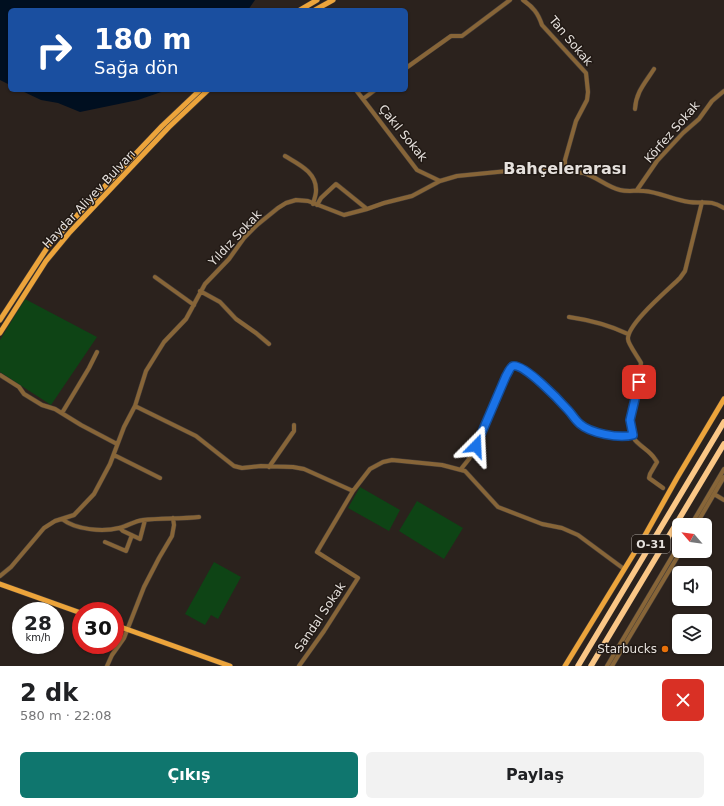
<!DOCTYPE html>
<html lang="tr">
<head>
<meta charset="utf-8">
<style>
	:root { --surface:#fff; --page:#f2f2f2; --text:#202124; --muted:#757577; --accent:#0f766e }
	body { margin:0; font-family:"DejaVu Sans",sans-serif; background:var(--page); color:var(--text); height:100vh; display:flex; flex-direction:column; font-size:15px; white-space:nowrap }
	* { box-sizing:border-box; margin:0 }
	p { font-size:13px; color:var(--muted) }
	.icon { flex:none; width:22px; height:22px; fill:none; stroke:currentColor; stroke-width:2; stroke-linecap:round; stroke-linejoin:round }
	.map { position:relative; height:666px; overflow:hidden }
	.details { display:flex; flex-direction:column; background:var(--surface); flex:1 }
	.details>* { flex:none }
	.guide { position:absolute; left:8px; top:8px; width:400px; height:84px; border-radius:6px; box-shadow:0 1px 3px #0004; background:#1a4fa0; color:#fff; overflow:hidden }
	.needle { width:26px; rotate:298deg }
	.buttons { position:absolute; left:672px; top:518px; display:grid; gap:8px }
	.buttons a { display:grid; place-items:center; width:40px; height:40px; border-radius:6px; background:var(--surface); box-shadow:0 1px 3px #0004; font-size:20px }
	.speed { position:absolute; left:12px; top:602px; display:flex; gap:8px; font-size:20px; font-weight:700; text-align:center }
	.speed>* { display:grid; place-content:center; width:52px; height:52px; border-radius:50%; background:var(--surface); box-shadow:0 1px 3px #0004; line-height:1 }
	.speed small { font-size:10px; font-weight:400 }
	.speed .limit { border:6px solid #d22; background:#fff; color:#111 }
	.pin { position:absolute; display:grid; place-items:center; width:34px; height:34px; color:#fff; margin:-17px; border-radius:8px; box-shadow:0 2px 6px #0006 }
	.me { position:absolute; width:44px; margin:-22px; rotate:21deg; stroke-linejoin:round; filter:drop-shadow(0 0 3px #0008) }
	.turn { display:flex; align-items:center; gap:14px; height:84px; padding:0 20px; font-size:18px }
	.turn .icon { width:52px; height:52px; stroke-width:2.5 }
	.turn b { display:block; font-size:28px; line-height:34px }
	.round { display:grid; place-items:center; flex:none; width:42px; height:42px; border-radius:6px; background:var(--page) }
	.head { display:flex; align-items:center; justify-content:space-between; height:68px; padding:0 20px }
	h1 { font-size:24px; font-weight:700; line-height:30px }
	.button { display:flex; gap:8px; margin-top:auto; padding:8px 20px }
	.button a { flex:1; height:46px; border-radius:6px; background:var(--accent); color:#fff; font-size:16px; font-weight:700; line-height:46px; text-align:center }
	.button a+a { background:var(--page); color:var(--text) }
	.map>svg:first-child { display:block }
	.green { fill:#0e4415 }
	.water { fill:#000f20 }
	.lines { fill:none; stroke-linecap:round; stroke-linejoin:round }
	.minor-casing { stroke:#453d38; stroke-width:5 }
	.major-casing { stroke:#453d38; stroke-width:6 }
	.highway-casing { stroke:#453d38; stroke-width:6 }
	.minor { stroke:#876538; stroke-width:4 }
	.major { stroke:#eca43b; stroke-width:5 }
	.highway { stroke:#fbc786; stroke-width:5.5 }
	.route-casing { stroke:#114b97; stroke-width:10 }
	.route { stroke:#1a73e8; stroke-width:7 }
	.food-dot { fill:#e8710a; stroke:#211914; stroke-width:1.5 }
	.labels { text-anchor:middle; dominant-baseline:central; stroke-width:3; stroke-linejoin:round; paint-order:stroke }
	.shield { fill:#211914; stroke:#aba5a1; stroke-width:1 }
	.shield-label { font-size:11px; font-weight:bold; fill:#e6e1dd }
	.street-label { font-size:12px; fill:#e6e1dd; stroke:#211914 }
	.poi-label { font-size:12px; fill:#e6e1dd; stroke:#211914; text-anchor:end }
	.district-label { font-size:16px; font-weight:bold; fill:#e6e1dd; stroke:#211914 }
</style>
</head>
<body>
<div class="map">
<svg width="724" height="666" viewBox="0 0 724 666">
	<rect width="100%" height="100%" fill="#2b221d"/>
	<path class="green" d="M 25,299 L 97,337 L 51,405 L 0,372 L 0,340 Z
		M 360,487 L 400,510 L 389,531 L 348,508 Z
		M 417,501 L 463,528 L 444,559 L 399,531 Z
		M 214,562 L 241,577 L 218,619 L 211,615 L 205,625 L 185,614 Z"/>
	<path class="water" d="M 0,0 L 255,0 L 248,10 L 10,10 L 10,85 L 0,80 Z
		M 20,90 L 167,90 L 138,100 L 80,112 L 58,103 L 41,100 Z"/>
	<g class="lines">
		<g class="minor-casing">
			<path id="minor" d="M 523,0 C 533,7 538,13 542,25 L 586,73 L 588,92 L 587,100 L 576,121 L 565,160 L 565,171
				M 406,68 L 451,36 L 462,36 L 510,0
				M 356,90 L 417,170 L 440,181
				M 363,99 L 375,90
				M 635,109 C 636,92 645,83 654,69
				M 285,156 C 298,164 317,172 316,191 C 316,195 314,200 313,204
				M 637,190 L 657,161 L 683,133 L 699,119 L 712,101 L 724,91
				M 317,205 L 321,198 L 336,184 L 367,209
				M 155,277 L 194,305
				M 200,291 L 220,302 L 236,319 L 256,333 L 269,344
				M 569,317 C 590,320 609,325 628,334
				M 0,375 L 19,387 L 24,394 L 42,405 L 55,409 L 81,425 L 117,444
				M 135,406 L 196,436 L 234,466 L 242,468 L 261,466 L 293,467 L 304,469 L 353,491
				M 62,413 L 89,368 L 97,352
				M 114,455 L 160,478
				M 269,467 L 294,431 L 294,425
				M 461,469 L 469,459 L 476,446 L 506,376 C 508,373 510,367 513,366 C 524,363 560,401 568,410 C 572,414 575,420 580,424 C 590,433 619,439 633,435
				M 663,488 L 649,478 L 650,474 L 657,462 L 655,459 C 650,451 641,447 635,440 C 625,425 634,406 637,391 C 639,382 639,373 641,363 C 638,357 628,344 628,339 C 627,324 669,289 680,278 L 685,271 L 702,202
				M 714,494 L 724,500
				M 62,519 C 76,530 103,532 119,528 C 128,526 134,521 143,520 C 161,518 180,519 199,517
				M 691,525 L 724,469
				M 696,525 L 724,477
				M 120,528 L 123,531 L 140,539 L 145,520
				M 105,542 L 126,551 L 132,535
				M 0,576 L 11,567 L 44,528 L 55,521 L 74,515 L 94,494 L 110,464 L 124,427 L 135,406 L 146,371 L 164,342 L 186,319 L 205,284 L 229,259 L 244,238 L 257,225 L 278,208 L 286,203 L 296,200 L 308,201 L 344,215 L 367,209 L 384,203 L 412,196 L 440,181 L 457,176 L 529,169 L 584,173 C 597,177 607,187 620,190 C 628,192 636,190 644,191 C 659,192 673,200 689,202 C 704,204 709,199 724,208
				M 107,666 L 112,655 L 124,638 L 144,587 L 159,558 L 172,536 L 174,525 L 173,518
				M 299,666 L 324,631 L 358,578 L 317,552 L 353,491 L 370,469 L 383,462 L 392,460 L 442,465 L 465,471 L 498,507 L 542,524 L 562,528 L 578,535 L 624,569
				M 607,666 L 679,545
				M 612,666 L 681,551"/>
		</g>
		<g class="major-casing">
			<path id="major" d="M 300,10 L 317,0
				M 315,10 L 333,0
				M 0,320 L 49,245 L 162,126 L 200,90
				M 0,333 L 46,261 L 70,232 L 169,127 L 208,90
				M 0,584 L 81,613
				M 115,625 L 230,666
				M 565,666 L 644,537 L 677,478 L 724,399"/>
		</g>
		<g class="highway-casing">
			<path id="highway" d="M 578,666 L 724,422
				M 591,666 L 724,444"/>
		</g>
		<use href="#minor" class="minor"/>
		<use href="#major" class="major"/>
		<use href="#highway" class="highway"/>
	</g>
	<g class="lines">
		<g class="route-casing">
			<path id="route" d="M 476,446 L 506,376 C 508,373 510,367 513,366 C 524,363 560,401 568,410 C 572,414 575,420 580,424 C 590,433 619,439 633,435 L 630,420 L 639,382"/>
		</g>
		<use href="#route" class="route"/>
	</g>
	<circle class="food-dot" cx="665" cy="649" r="4"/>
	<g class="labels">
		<rect class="shield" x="632" y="535" width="38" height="18" rx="3"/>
		<g class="shield-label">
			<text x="651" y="544">O-31</text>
		</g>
		<g class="street-label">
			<text transform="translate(571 41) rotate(50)">Tan Sokak</text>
			<text transform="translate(672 132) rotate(-49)">Körfez Sokak</text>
			<text transform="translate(403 133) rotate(51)">Çakıl Sokak</text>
			<text transform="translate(89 199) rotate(-47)">Haydar Aliyev Bulvarı</text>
			<text transform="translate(235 238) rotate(-47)">Yıldız Sokak</text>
			<text transform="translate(320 617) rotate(-56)">Sandal Sokak</text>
		</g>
		<g class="poi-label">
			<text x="657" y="649">Starbucks</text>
		</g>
		<g class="district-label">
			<text x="565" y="168">Bahçelerarası</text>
		</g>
	</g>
</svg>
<div class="buttons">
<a><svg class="needle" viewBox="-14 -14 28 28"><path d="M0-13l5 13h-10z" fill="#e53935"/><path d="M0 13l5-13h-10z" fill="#757577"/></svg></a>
<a><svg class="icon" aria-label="sound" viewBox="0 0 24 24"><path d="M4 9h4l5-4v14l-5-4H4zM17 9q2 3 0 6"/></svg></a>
<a><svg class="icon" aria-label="layers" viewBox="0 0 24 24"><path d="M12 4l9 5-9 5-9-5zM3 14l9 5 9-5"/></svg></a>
</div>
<div class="speed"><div>28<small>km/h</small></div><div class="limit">30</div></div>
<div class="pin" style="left:639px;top:382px;background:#d93025"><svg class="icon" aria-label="arrive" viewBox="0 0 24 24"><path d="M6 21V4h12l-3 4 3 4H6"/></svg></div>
<svg class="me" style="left:476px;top:446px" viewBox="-20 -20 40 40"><path d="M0-17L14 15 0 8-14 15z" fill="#1a73e8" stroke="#fff" stroke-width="4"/></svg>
<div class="guide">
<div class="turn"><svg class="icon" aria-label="right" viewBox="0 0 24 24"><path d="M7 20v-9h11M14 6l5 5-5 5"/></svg><div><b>180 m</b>Sağa dön</div></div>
</div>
</div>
<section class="details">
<div class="head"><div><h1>2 dk</h1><p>580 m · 22:08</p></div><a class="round" style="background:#d93025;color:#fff"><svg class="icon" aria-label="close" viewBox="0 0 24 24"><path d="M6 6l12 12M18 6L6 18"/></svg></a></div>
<div class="button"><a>Çıkış</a><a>Paylaş</a></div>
</section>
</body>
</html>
